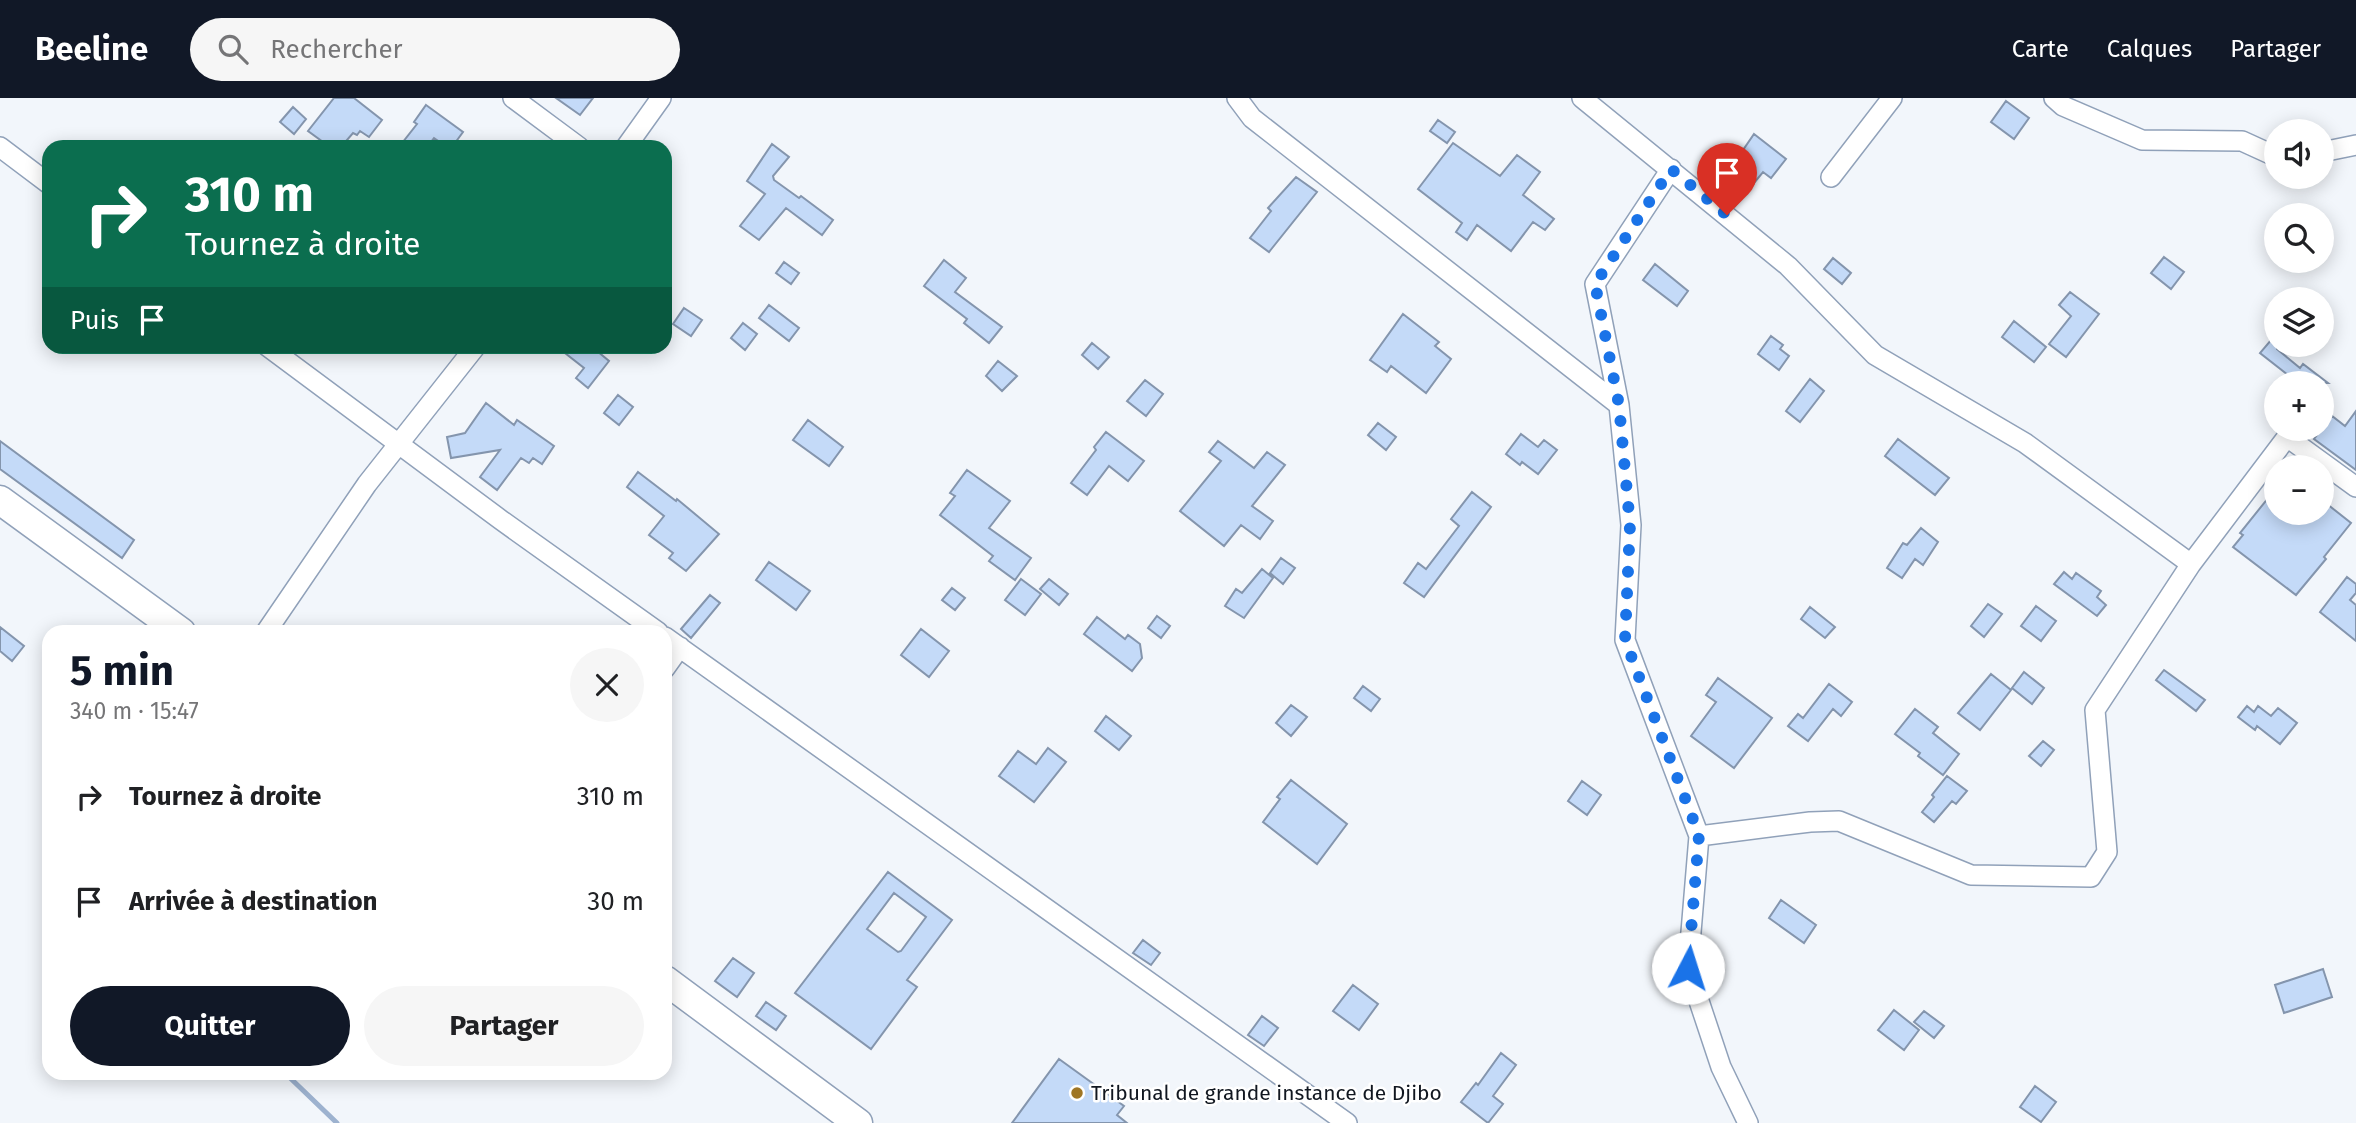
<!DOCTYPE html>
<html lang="fr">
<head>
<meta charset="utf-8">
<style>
	:root { --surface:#fff; --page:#f6f6f6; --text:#202124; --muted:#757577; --accent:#111827 }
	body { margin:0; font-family:"Fira Sans",sans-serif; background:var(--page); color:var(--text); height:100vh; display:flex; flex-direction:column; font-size:26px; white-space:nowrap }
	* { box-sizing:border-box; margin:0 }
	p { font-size:23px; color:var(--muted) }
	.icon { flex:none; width:38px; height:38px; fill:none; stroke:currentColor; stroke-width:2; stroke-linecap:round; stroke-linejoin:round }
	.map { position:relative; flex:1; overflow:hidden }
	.side { position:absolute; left:42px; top:527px; width:630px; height:455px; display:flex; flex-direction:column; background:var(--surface); border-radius:21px; box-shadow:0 4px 18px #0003 }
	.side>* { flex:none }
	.top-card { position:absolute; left:42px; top:42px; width:630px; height:214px; border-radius:21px; box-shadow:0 4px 18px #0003; background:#0b6e4f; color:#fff; overflow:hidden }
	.controls { position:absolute; left:2264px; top:21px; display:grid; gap:14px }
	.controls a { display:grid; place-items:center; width:70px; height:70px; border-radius:50%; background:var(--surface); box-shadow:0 4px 18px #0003; font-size:35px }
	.pin { position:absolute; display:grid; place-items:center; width:60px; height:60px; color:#fff; margin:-72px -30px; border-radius:50% 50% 50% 0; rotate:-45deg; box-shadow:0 0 7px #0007 }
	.pin .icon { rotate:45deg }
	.me { position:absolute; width:77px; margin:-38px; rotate:5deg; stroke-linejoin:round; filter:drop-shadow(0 0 5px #0008) }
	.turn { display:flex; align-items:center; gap:24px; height:147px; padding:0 28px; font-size:32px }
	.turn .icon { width:91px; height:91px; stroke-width:2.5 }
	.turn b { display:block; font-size:49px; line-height:60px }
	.then { display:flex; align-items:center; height:66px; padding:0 28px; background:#0003; gap:14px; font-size:26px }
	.round { display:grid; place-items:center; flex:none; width:74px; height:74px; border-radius:37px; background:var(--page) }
	.summary { display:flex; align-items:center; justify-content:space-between; height:119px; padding:0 28px }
	h1 { font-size:42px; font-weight:700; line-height:52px; color:var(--accent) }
	.primary-button { display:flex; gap:14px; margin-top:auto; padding:14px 28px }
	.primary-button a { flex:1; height:80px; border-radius:42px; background:var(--accent); color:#fff; font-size:28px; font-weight:700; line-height:80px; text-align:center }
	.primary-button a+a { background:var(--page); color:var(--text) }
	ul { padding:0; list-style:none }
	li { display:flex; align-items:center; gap:21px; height:105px; padding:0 28px }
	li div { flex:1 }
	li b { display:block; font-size:26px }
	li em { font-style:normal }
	header { display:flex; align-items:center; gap:42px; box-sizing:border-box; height:98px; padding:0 35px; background:var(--accent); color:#fff }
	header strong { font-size:33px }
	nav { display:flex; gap:38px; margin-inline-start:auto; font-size:24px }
	.search { width:490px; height:63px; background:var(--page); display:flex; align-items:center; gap:18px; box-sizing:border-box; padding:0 24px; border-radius:38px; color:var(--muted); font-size:26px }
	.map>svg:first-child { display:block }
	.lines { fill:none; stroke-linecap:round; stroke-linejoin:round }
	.stream { stroke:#9db2cf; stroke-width:5 }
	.building { fill:#c4daf8; stroke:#8495ad; stroke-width:2; fill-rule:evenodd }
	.minor-casing { stroke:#90a1b9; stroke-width:22 }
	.secondary-casing { stroke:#90a1b9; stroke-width:31 }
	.minor { stroke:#fff; stroke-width:19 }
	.secondary { stroke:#fff; stroke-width:28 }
	.route { stroke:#1a73e8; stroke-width:12; stroke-dasharray:0 21.6 }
	.poi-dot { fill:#9f7624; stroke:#fff; stroke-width:2.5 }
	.labels { text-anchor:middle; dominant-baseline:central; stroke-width:5; stroke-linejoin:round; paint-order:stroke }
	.poi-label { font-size:21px; fill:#111720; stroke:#fff; text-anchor:start }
</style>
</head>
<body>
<header>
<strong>Beeline</strong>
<div class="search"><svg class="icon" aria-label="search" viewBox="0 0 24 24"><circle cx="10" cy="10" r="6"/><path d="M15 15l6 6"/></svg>Rechercher</div>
<nav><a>Carte</a><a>Calques</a><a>Partager</a></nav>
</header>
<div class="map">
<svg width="2356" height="1025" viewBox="0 0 2356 1025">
	<rect width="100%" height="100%" fill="#f2f6fb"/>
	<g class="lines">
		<path class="stream" d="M 285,975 L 337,1025"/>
	</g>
	<path class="building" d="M 334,0 L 354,0 L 382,22 L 369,39 L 360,33 L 357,37 L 353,35 L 341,49 L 330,49 L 308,33 Z
		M 556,0 L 593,0 L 580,17 Z
		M 2006,3 L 2029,20 L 2014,41 L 1991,24 Z
		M 426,7 L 463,34 L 452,49 L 447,49 L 434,40 L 427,49 L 399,49 L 417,26 L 414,24 Z
		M 293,9 L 306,21 L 294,36 L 280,24 Z
		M 1438,22 L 1455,34 L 1447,45 L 1430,33 Z
		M 1754,36 L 1786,61 L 1771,80 L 1763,74 L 1735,108 L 1720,96 L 1746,62 L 1739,58 Z
		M 1453,45 L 1500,78 L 1517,57 L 1540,74 L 1523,97 L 1554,121 L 1545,132 L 1533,124 L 1511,153 L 1477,127 L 1467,142 L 1456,134 L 1462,125 L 1418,91 Z
		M 772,46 L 789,59 L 773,78 L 774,82 L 799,100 L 801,98 L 833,122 L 822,137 L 786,110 L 759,142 L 740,128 L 765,96 L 747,83 Z
		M 1296,79 L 1317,94 L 1269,154 L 1250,140 L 1271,113 L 1268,110 Z
		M 2164,159 L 2184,174 L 2171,191 L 2151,175 Z
		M 1833,160 L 1851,175 L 1842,186 L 1824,171 Z
		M 944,162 L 966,180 L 955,194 L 1002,229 L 989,245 L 964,225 L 967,221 L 924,188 Z
		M 784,164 L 799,175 L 791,186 L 776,175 Z
		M 1655,166 L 1688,193 L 1677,208 L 1643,182 Z
		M 2070,194 L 2099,216 L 2066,259 L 2049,246 L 2071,218 L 2059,207 Z
		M 769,207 L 799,230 L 789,243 L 759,220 Z
		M 684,210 L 702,222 L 691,238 L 673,226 Z
		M 1403,216 L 1439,244 L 1435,248 L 1451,261 L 1426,295 L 1391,268 L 1387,274 L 1370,262 Z
		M 2014,223 L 2046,249 L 2034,264 L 2002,239 Z
		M 743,225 L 757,236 L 745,252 L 731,240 Z
		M 2277,235 L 2277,251 L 2300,270 L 2303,266 L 2328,285 L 2290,285 L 2293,281 L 2260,255 Z
		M 1771,238 L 1783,247 L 1780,251 L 1789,258 L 1779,272 L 1758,256 Z
		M 1092,245 L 1109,259 L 1098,271 L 1082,257 Z
		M 556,248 L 591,248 L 609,263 L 588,290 L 576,280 L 584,270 Z
		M 998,263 L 1017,278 L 1002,293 L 986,278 Z
		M 1810,281 L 1824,293 L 1800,324 L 1786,313 Z
		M 1145,282 L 1163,296 L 1146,318 L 1127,303 Z
		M 618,297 L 633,309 L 619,327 L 604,315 Z
		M 486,305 L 514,327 L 517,322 L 554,348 L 542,366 L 533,360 L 529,365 L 521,360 L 497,392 L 480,379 L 500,352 L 451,360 L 447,339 L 465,335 Z
		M 2356,313 L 2356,372 L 2314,341 L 2332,318 L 2345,328 Z
		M 808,322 L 843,349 L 829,368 L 793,342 Z
		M 1378,325 L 1396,339 L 1386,352 L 1368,337 Z
		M 1106,334 L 1144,363 L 1128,383 L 1109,368 L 1087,397 L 1071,385 L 1096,352 L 1094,349 Z
		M 1521,336 L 1538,349 L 1544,342 L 1557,352 L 1538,376 L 1522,364 L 1520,367 L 1506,356 Z
		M 1898,341 L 1949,380 L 1935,397 L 1885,358 Z
		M 0,343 L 134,442 L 122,460 L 0,371 Z
		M 1218,343 L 1254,370 L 1267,354 L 1285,367 L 1252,408 L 1273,423 L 1260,441 L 1241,427 L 1224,448 L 1180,413 L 1221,363 L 1209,354 Z
		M 967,372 L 1010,403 L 989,430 L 1031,460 L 1015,482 L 989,463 L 993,458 L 940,417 L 955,398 L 950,395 Z
		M 638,374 L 676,403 L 677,401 L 719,436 L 686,473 L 669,460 L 673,455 L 649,437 L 664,418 L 627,389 Z
		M 2277,389 L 2277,415 L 2322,415 L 2322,402 L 2351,425 L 2324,459 L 2326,461 L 2296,497 L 2233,449 L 2243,437 L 2240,435 Z
		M 1472,394 L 1491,409 L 1424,499 L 1404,485 L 1418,465 L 1426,471 L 1459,428 L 1451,421 Z
		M 1921,430 L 1938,444 L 1923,467 L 1915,461 L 1902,480 L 1887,470 L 1903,445 L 1907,447 Z
		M 1281,460 L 1295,470 L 1283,486 L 1270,475 Z
		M 769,464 L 810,493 L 796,512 L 756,482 Z
		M 1262,471 L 1273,480 L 1244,520 L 1225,508 L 1236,491 L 1242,495 Z
		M 2064,474 L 2072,481 L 2076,475 L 2101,493 L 2097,499 L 2106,507 L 2097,518 L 2054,486 Z
		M 2347,479 L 2356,486 L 2356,495 L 2350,502 L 2356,507 L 2356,543 L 2320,514 Z
		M 1021,481 L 1041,496 L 1025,517 L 1005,502 Z
		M 1049,481 L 1068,496 L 1059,507 L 1040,491 Z
		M 952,490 L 965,500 L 955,512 L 942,502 Z
		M 710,497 L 720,505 L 691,540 L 681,531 Z
		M 1988,506 L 2002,516 L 1984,539 L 1971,528 Z
		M 2036,508 L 2056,523 L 2041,543 L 2021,528 Z
		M 1810,509 L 1835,529 L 1825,540 L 1801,521 Z
		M 1157,518 L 1170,528 L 1161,540 L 1148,530 Z
		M 1097,519 L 1125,541 L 1128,537 L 1140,546 L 1142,560 L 1132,573 L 1084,536 Z
		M 0,529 L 24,548 L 12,563 L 0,553 Z
		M 921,531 L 949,553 L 929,579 L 901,557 Z
		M 2164,572 L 2205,602 L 2196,613 L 2156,582 Z
		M 2024,574 L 2044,590 L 2032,606 L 2012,590 Z
		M 1991,576 L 2011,592 L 1980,632 L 1958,615 Z
		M 1718,580 L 1772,620 L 1734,670 L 1691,638 L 1716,604 L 1706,597 Z
		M 1829,586 L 1852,604 L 1841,618 L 1833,611 L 1808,643 L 1788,628 L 1798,616 L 1803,620 Z
		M 1363,588 L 1380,601 L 1371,613 L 1354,600 Z
		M 1291,607 L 1307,619 L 1291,638 L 1276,625 Z
		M 2247,608 L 2254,614 L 2258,608 L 2271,618 L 2278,610 L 2297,625 L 2280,646 L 2257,628 L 2255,632 L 2238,619 Z
		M 1915,611 L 1938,629 L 1933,635 L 1959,656 L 1943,677 L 1918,658 L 1920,655 L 1895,636 Z
		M 1106,618 L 1131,638 L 1119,652 L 1095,633 Z
		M 2043,643 L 2054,652 L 2041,668 L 2029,658 Z
		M 1048,650 L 1066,664 L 1034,704 L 999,678 L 1018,653 L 1036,666 Z
		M 1947,678 L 1967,693 L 1956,706 L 1952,703 L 1934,724 L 1922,714 L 1934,699 L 1932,697 Z
		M 1291,682 L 1347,726 L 1317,766 L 1263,724 L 1280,701 L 1277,699 Z
		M 1582,683 L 1601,697 L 1587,717 L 1568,703 Z
		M 888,774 L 952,822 L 907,882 L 917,889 L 871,951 L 795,895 ZM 894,795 L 926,819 L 901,853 L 898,854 L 867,831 Z
		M 1781,802 L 1816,827 L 1804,845 L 1769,820 Z
		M 1143,842 L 1160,855 L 1151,867 L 1133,855 Z
		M 733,860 L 754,875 L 737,899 L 715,883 Z
		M 2323,871 L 2332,899 L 2284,915 L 2275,887 Z
		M 1353,887 L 1378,906 L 1359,932 L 1333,913 Z
		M 766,904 L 786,918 L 776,932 L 756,918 Z
		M 1894,912 L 1919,932 L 1904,952 L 1878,932 Z
		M 1924,913 L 1944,928 L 1934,940 L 1914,924 Z
		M 1262,918 L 1278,930 L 1264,948 L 1248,937 Z
		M 1501,955 L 1516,967 L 1493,998 L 1503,1006 L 1488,1025 L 1461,1004 L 1476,985 L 1478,987 Z
		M 1059,961 L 1124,1008 L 1117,1017 L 1127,1025 L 1012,1025 Z
		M 2035,988 L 2056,1004 L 2041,1024 L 2020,1009 Z"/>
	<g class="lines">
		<g class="minor-casing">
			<path id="minor" d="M 513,0 L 579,49
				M 1237,0 L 1252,20 L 1619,307 L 1631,427 L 1625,542 L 1699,738 L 1688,870 L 1721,969 L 1748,1025
				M 1582,0 L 1788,168 L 1875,257 L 2025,345 L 2191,466 L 2287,339 L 2356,389
				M 2054,0 L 2063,8 L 2142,42 L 2242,43 L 2277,59
				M 0,49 L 49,86
				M 626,49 L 661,0
				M 2322,54 L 2356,47
				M 1831,79 L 1892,0
				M 267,248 L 501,422 L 658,534
				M 1619,307 L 1595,186 L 1671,71
				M 266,534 L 367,386 L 476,248
				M 665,539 L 1347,1025
				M 665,570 L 680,549
				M 1699,738 L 1810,724 L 1839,723 L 1971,777 L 2091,779 L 2107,754 L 2095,612 L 2191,466"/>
		</g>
		<g class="secondary-casing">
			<path id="secondary" d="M 0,402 L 181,534
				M 665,882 L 858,1025"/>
		</g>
		<use href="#minor" class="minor"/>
		<use href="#secondary" class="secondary"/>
	</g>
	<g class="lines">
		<path class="route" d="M 1688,870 L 1699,737 L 1625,542 L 1630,427 L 1619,307 L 1595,186 L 1671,71 L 1727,117"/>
	</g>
	<circle class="poi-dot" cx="1077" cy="995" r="7"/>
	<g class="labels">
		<g class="poi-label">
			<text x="1091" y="995">Tribunal de grande instance de Djibo</text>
		</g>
	</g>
</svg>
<div class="controls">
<a><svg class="icon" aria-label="sound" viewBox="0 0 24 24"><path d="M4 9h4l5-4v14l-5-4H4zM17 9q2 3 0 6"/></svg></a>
<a><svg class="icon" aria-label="search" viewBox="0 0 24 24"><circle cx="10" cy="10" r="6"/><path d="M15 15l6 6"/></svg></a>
<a><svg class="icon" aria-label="layers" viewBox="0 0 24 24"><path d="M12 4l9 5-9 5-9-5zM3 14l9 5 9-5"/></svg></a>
<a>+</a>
<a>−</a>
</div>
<div class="pin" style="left:1727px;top:117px;background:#d93025"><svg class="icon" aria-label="arrive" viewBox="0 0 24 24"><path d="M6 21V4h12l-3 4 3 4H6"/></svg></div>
<svg class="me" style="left:1688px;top:870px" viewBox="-20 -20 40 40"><circle r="19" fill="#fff"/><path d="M0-13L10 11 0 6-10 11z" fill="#1a73e8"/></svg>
<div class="top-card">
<div class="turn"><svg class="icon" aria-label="right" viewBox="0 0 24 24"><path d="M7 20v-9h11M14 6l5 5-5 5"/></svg><div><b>310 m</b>Tournez à droite</div></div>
<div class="then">Puis<svg class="icon" aria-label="arrive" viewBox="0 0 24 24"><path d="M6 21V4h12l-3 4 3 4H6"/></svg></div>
</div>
<section class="side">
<div class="summary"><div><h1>5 min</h1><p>340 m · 15:47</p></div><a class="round"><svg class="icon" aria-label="close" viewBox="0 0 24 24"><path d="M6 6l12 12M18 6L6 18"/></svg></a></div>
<ul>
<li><svg class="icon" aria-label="right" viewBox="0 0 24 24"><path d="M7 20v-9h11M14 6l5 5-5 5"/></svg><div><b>Tournez à droite</b></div><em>310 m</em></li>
<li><svg class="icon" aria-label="arrive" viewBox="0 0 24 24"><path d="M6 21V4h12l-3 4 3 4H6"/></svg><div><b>Arrivée à destination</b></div><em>30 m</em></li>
</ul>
<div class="primary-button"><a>Quitter</a><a>Partager</a></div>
</section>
</div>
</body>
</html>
